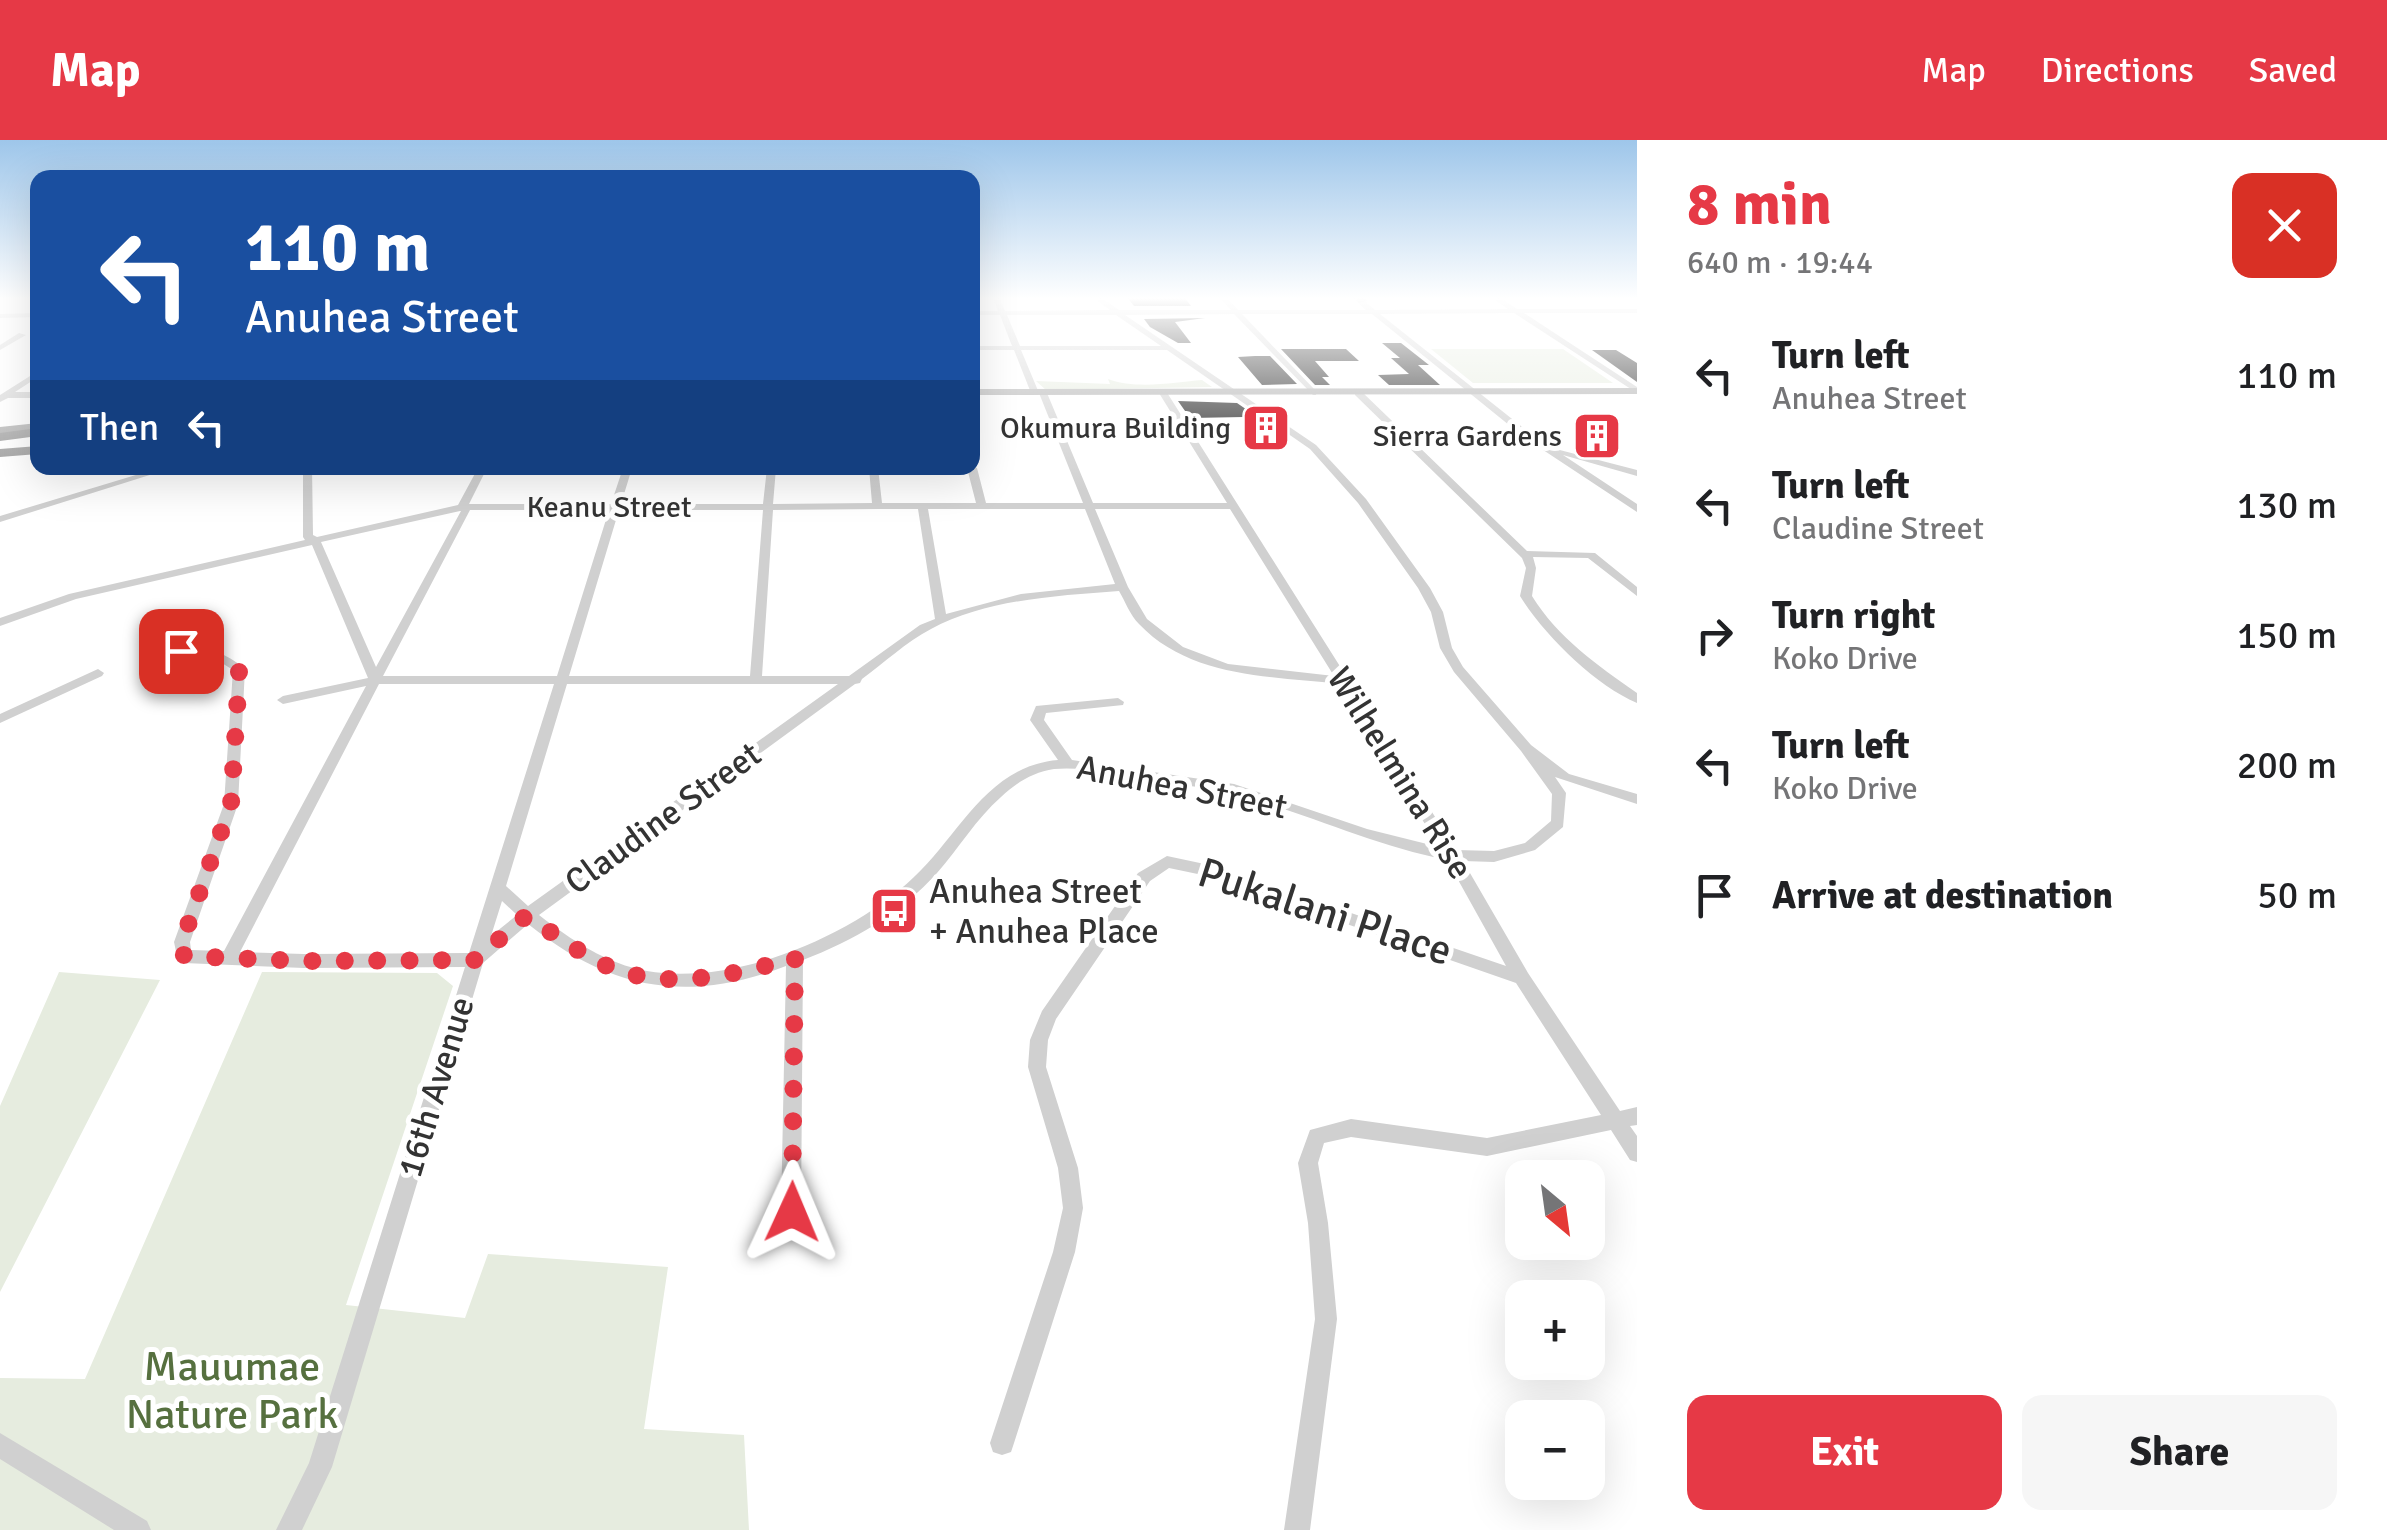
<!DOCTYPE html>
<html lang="en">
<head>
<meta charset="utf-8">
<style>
	:root { --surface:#fff; --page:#f6f6f6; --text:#202124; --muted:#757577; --accent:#e63946 }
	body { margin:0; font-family:Signika,sans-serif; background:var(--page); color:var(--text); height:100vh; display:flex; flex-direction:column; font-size:38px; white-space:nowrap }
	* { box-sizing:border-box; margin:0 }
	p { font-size:32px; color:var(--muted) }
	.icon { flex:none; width:55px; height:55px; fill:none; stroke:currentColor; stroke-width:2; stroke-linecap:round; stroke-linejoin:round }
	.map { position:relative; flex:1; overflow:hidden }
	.side { display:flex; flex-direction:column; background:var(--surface); width:750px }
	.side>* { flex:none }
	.banner { position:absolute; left:30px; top:30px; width:950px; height:305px; border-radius:20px; box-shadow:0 10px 40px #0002; background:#1a4fa0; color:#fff; overflow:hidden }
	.needle { width:65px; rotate:151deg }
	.fabs { position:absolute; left:1505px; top:1020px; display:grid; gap:20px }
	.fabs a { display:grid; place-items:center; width:100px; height:100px; border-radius:20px; background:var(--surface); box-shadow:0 10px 40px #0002; font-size:50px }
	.pin { position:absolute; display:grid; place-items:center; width:85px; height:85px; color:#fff; margin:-42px; border-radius:20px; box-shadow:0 5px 15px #0006 }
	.me { position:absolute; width:110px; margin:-55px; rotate:1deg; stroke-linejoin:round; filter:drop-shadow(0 0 8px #0008) }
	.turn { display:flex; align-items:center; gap:35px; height:210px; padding:0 50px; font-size:45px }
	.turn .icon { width:130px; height:130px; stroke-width:2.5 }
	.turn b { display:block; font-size:70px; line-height:85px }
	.then { display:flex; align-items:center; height:95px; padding:0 50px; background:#0003; gap:20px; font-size:38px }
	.round { display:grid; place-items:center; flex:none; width:105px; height:105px; border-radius:20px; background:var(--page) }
	.summary { display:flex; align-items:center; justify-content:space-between; height:170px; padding:0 50px }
	h1 { font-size:60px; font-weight:700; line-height:75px; color:var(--accent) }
	.cta { display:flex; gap:20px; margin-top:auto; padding:20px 50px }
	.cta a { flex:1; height:115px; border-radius:20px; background:var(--accent); color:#fff; font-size:40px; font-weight:700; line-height:115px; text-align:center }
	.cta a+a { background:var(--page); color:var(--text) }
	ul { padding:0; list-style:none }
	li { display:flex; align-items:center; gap:30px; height:130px; padding:0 50px }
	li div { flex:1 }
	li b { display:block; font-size:38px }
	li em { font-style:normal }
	header { display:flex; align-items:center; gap:60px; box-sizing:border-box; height:140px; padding:0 50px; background:var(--accent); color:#fff }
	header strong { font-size:48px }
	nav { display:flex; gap:55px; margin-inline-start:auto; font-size:35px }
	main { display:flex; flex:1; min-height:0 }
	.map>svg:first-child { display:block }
	.green { fill:#e6ecdf }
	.building { fill:#1a1a1a }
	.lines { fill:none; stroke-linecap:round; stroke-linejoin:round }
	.minor { fill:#d0d0d0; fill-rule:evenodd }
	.major { fill:#ababab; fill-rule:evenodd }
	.highway { fill:#9a9a9a; fill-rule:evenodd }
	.route { stroke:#e63946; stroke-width:18; stroke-dasharray:0 32.4 }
	.labels { text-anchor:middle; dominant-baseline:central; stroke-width:10; stroke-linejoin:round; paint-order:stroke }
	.far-poi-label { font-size:30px; fill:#333; stroke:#fff; text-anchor:end }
	.far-street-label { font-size:30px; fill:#333; stroke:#fff }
	.street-label { font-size:35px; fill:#333; stroke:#fff }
	.poi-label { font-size:35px; fill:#333; stroke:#fff; text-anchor:start }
	.near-street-label { font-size:42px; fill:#333; stroke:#fff }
	.near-park-label { font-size:42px; fill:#56703f; stroke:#fff }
</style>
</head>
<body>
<header>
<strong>Map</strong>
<nav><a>Map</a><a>Directions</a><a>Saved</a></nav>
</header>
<main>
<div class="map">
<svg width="1637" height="1390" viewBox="0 0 1637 1390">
	<rect width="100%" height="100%" fill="#fff"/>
	<path class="green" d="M 1431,209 L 1563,209 L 1613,243 L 1473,243 Z
		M 1108,239 C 1137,250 1177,242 1202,240 L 1212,247 L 1046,250 L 1036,241 L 1110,244 Z
		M 59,832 L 160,840 L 0,1152 L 0,966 Z
		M 262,832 L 437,833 L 453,846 L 346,1165 L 465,1178 L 488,1114 L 668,1127 L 644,1289 L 744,1295 L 749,1390 L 0,1390 L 0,1238 L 85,1239 Z"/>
	<path class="building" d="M 1127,157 L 1184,157 L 1191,166 L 1222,166 L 1134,166 Z
		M 1205,178 L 1175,182 L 1191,203 L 1178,203 L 1150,187 L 1144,179 Z
		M 1382,203 L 1401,203 L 1429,225 L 1418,225 L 1440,245 L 1389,245 L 1378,235 L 1409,234 L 1391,218 L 1400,218 Z
		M 1281,209 L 1346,209 L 1359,221 L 1315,221 L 1329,237 L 1322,237 L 1330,245 L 1315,245 Z
		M 1592,210 L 1616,210 L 1637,223 L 1637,242 Z
		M 1255,216 L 1270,216 L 1297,244 L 1262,245 L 1238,217 Z
		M 1178,261 L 1237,263 L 1275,289 L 1257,290 L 1244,277 L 1190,278 Z"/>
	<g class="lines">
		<path class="minor" d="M 993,157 L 999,157 L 1005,171 L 1110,170 L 1092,157 L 1100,157 L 1119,170 L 1231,170 L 1219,157 L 1226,157 L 1238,170 L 1366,170 L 1352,157 L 1359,157 L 1375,170 L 1508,169 L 1491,157 L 1499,157 L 1517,169 L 1637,169 L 1637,173 L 1524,173 L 1637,247 L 1637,253 L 1514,173 L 1380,174 L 1531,294 L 1552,308 L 1637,330 L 1637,336 L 1563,315 L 1637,364 L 1637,372 L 1525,298 L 1372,174 L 1242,174 L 1316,251 L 1316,255 L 1313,255 L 1234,174 L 1125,175 L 1316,305 L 1366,359 L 1430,448 L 1443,472 L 1452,508 L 1463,527 L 1531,605 L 1569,634 L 1637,654 L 1637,664 L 1555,637 L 1566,653 L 1563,687 L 1535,710 L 1494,722 L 1463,721 L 1528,833 L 1620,971 L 1637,967 L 1637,985 L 1630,986 L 1637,996 L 1637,1022 L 1630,1020 L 1611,990 L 1487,1016 L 1351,997 L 1324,1003 L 1318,1023 L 1328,1083 L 1337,1179 L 1310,1390 L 1284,1390 L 1315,1179 L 1308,1083 L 1298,1023 L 1310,990 L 1351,979 L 1487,998 L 1601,975 L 1516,843 L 1212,737 L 1169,728 L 1150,741 L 1056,879 L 1048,900 L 1046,927 L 1078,1028 L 1083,1068 L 1075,1112 L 1014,1303 L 1011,1312 L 1002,1315 L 993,1312 L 990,1303 L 1053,1112 L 1063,1068 L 1058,1028 L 1028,927 L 1030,900 L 1042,871 L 1138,733 L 1167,716 L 1214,726 L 1506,826 L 1447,720 C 1376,706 1312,676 1243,656 C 1211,647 1177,645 1145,640 C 1115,635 1084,626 1054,629 C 1033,632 1016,643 1001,657 C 976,679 959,708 937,733 C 901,773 853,801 803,820 L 801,1072 L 798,1079 L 791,1082 L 784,1079 L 781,1072 L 786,826 C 687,864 610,850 528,784 L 483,823 L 332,1327 L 302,1390 L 276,1390 L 309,1323 L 465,827 L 304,828 L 184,823 L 178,821 L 174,802 L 224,664 L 233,530 L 214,518 L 181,515 L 175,511 C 196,500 228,514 245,529 L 238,664 L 190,802 L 191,810 L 224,811 L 366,546 L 283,564 L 277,560 L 283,556 L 368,538 L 312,405 L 76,459 L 0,486 L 0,478 L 69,454 L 305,400 L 303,397 L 303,328 L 312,328 L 313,395 L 317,397 L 458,365 L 478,328 L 487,328 L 469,364 L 611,364 L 623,328 L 632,328 L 621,364 L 763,364 L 767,328 L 776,328 L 773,364 L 872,363 L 869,328 L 878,328 L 882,363 L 976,363 L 967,328 L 972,328 L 972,325 L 977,328 L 986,363 L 1083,363 L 1039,253 L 1035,255 L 1031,253 L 1014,210 L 972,210 L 972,206 L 1012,206 L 1000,175 L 972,175 L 972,171 L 998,171 ZM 1007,175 L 1116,175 L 1161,206 L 1020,206 ZM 1021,210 L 1167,210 L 1310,309 L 1358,363 L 1418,448 L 1431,472 L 1440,508 L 1454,532 L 1521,611 L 1552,654 L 1551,681 L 1525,703 L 1494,711 L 1456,710 L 1166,251 L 1159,253 L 1227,363 L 1093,363 L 1047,253 L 1043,251 L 1039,253 ZM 879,369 L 918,369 L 935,479 L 920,485 L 849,536 L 762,536 L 773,370 ZM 928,369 L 1085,369 L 1115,444 L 1021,454 L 946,474 ZM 1095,369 L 1230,369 L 1334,536 L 1228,524 L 1183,507 L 1147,479 L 1128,447 ZM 470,370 L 609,370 L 557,536 L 383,536 ZM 619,370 L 763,370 L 750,536 L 569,536 ZM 460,371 L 461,371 L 376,527 L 321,402 ZM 1119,451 C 1125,461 1130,475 1139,484 C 1190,538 1271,536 1339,544 L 1439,707 L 1367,689 L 1234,644 L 1072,620 L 1044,580 L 1046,573 L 1123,565 L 1124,562 L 1118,558 L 1036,566 L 1030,580 L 1058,620 C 987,626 960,694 914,737 C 851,797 734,846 647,831 C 607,824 571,800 539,775 L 855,544 L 860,543 L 862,539 C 884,523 906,502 931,489 C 987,459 1056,456 1119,451 ZM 379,544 L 554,544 L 469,813 L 304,814 L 240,812 ZM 567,544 L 838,544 L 528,766 L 506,746 ZM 502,761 L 517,775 L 491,796 Z
			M 38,173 L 38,177 L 0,178 L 0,174 Z
			M 19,193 L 26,195 L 0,210 L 0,205 Z
			M 38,231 L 38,237 L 15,252 L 38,252 L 38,258 L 8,258 L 0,262 L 0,255 Z
			M 1355,251 L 1361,251 L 1527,411 L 1595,413 L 1637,447 L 1637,456 L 1588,418 L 1533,417 L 1536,428 L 1532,456 C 1558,498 1597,525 1637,553 L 1637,563 C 1595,545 1544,495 1520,456 L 1526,428 L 1522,418 L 1355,255 Z
			M 159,328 L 172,328 L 0,382 L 0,376 Z
			M 98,529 L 104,533 L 102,536 L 0,583 L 0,574 Z
			M 0,1293 L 147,1381 L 151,1390 L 114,1390 L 0,1319 Z"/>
		<path class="major" d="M 1637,248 L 1637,254 L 972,255 L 972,249 Z
			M 38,283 L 38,290 L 0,295 L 0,287 Z"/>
		<path class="highway" d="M 1356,157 L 1366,157 L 1367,161 L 1358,163 Z
			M 38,288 L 38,296 L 0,301 L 0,293 Z
			M 38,306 L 38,314 L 0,317 L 0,309 Z"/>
	</g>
	<linearGradient id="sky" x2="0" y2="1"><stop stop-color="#9ec6ea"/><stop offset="0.45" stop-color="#fff"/><stop offset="1" stop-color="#fff" stop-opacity="0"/></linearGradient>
	<rect width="1637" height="352" fill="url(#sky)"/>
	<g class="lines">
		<path class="route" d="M 181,511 L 216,515 L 239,530 L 239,537 L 231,664 L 182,802 L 184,816 L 304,821 L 475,820 L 526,776 C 554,793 582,816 612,828 C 670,851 737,834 795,818 L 792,1072"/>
	</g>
	<defs>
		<g id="building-square" transform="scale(2.5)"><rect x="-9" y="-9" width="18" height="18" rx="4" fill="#e63946" stroke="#fff"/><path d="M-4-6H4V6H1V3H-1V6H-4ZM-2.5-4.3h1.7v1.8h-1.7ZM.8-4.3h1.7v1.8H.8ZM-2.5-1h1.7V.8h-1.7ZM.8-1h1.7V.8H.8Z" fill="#fff"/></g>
		<g id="bus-square" transform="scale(2.5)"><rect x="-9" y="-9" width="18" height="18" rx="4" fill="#e63946" stroke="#fff"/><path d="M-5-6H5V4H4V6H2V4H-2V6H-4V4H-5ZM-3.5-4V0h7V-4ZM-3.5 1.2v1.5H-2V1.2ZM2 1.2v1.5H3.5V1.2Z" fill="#fff"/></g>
	</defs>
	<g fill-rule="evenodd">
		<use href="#building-square" x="1266" y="288"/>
		<use href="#building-square" x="1597" y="296"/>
		<use href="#bus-square" x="894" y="771"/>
	</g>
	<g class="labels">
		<g class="far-poi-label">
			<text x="1231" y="288">Okumura Building</text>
			<text x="1562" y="296">Sierra Gardens</text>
		</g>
		<g class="far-street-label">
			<text x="609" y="367">Keanu Street</text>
		</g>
		<g class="street-label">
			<text transform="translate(1400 633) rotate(58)">Wilhelmina Rise</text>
			<text transform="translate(1182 647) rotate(11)">Anuhea Street</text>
			<text transform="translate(663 678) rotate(-36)">Claudine Street</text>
			<text transform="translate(436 947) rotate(-73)">16th Avenue</text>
		</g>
		<g class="poi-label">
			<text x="929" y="751">Anuhea Street<tspan x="929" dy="40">+ Anuhea Place</tspan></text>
		</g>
		<g class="near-street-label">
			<text transform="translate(1325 772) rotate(18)">Pukalani Place</text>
		</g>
		<g class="near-park-label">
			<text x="232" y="1226">Mauumae<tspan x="232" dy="48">Nature Park</tspan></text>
		</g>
	</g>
</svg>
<div class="fabs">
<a><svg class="needle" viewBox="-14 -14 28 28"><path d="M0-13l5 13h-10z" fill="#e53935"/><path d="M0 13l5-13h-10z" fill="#757577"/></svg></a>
<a>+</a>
<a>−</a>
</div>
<div class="pin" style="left:181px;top:511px;background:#d93025"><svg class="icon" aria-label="arrive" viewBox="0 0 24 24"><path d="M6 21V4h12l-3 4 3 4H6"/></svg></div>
<svg class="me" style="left:792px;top:1072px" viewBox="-20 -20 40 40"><path d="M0-17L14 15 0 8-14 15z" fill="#e63946" stroke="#fff" stroke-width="4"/></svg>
<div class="banner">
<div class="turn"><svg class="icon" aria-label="left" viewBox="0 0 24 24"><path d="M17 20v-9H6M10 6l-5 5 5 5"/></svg><div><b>110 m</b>Anuhea Street</div></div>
<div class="then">Then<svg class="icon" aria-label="left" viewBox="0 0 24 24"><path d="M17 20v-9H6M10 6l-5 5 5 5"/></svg></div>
</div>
</div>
<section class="side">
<div class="summary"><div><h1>8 min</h1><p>640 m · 19:44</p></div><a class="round" style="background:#d93025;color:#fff"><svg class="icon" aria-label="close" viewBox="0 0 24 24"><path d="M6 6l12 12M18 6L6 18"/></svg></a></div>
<ul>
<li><svg class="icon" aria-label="left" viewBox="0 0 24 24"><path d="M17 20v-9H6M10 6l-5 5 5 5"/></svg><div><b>Turn left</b><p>Anuhea Street</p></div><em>110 m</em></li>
<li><svg class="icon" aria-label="left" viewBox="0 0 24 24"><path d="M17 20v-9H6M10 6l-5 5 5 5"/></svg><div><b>Turn left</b><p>Claudine Street</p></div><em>130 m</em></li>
<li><svg class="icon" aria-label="right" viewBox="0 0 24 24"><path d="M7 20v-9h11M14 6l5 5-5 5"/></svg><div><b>Turn right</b><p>Koko Drive</p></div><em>150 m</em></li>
<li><svg class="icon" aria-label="left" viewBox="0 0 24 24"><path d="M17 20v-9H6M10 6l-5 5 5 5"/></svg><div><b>Turn left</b><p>Koko Drive</p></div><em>200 m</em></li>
<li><svg class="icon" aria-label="arrive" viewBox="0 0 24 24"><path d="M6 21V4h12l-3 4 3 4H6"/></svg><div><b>Arrive at destination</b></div><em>50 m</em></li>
</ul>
<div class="cta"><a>Exit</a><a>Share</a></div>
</section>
</main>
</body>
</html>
